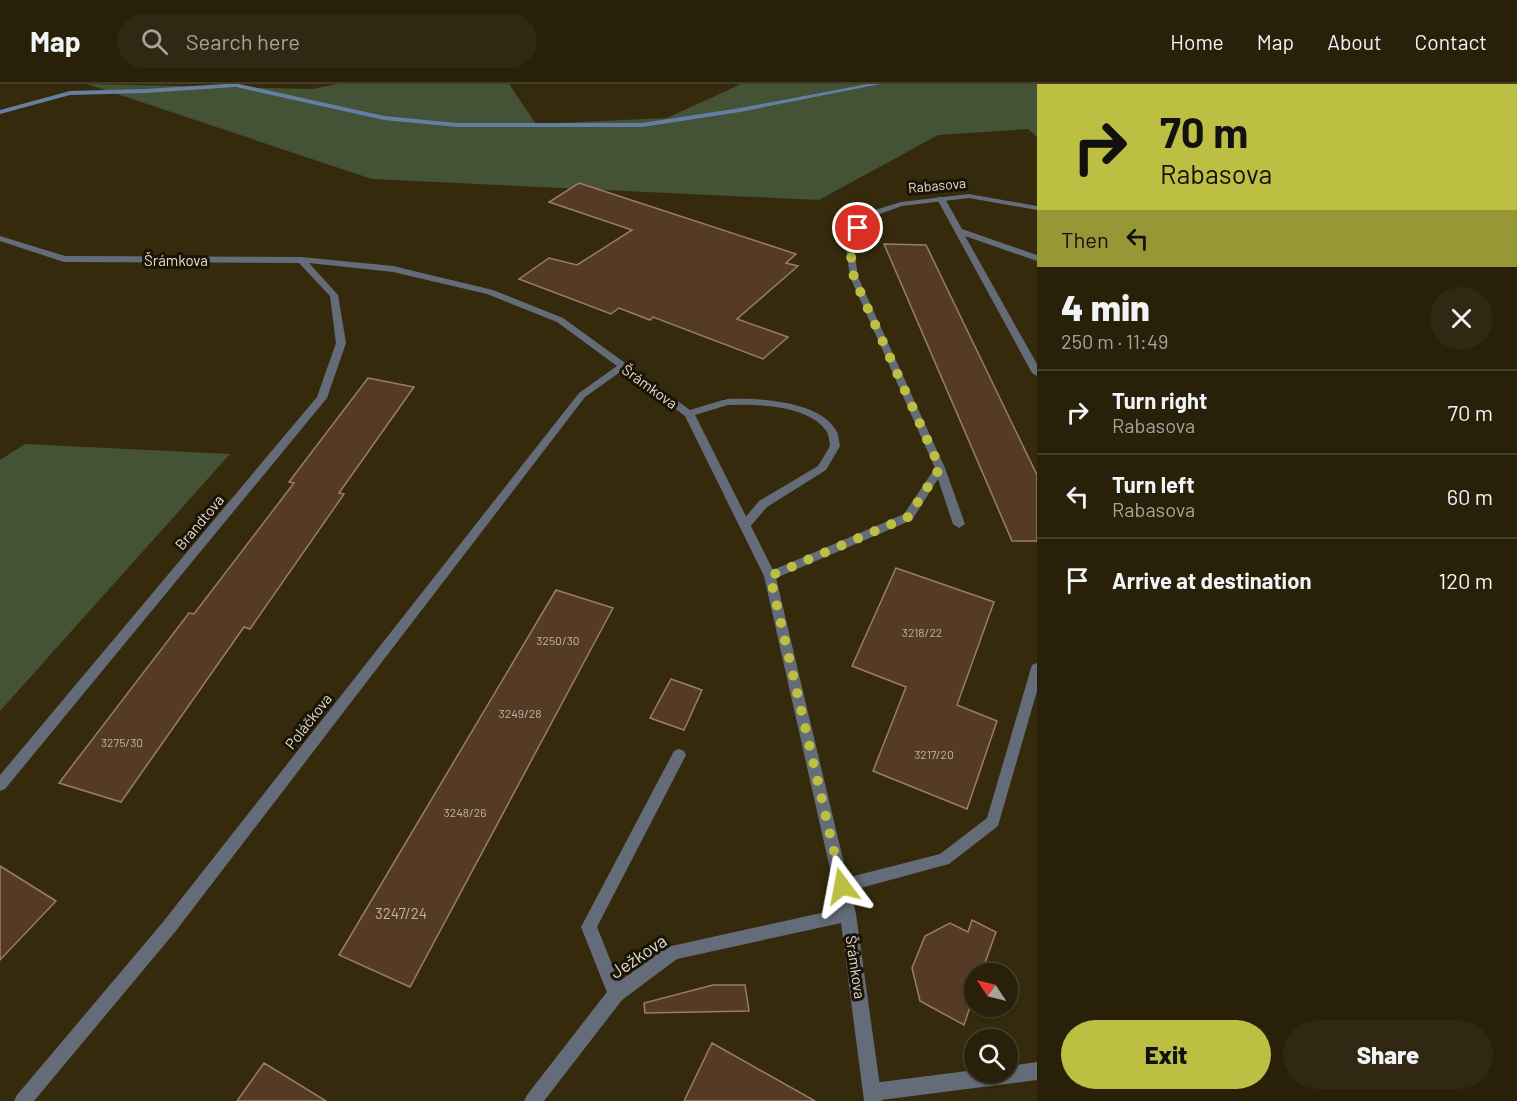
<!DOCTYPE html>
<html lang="en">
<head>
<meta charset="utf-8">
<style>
	:root { --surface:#282008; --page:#302812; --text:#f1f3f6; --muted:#a5a39c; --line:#443e29; --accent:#bdbf43 }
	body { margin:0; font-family:Barlow,sans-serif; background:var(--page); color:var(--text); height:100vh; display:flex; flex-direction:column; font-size:22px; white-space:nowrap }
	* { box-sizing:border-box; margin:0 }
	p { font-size:20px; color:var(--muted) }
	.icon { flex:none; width:33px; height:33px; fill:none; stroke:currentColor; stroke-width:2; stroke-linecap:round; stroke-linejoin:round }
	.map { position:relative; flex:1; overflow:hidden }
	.sheet { display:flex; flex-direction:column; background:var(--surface); width:480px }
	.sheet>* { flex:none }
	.top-card { background:#bdbf43; color:#111; overflow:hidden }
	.needle { width:39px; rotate:305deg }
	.tools { position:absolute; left:964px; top:879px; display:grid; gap:12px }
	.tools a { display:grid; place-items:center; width:54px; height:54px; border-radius:50%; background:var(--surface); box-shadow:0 2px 4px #0004,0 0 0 2px var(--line); font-size:30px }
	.pin { position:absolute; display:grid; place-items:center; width:51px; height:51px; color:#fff; margin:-26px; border:3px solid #fff; border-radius:50%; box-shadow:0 2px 6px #0007 }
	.me { position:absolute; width:66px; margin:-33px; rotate:347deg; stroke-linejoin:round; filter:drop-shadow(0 0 4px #0008) }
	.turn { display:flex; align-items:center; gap:21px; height:126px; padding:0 24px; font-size:27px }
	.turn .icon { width:78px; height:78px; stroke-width:2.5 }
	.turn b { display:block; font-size:42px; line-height:51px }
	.then { display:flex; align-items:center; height:57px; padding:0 24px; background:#0003; gap:12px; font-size:22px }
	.round { display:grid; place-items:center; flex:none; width:63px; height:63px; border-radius:32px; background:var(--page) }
	.summary { display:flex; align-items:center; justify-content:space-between; height:102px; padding:0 24px }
	h1 { font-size:36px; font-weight:800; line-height:45px }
	.action { display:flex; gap:12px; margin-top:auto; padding:12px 24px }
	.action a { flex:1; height:69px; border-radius:36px; background:var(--accent); color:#111; font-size:24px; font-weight:800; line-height:69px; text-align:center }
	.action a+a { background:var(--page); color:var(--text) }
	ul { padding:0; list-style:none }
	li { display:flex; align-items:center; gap:18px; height:84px; padding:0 24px; border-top:2px solid var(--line) }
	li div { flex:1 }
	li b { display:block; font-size:22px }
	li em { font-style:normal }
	header { display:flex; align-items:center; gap:36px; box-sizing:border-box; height:84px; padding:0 30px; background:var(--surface); border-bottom:2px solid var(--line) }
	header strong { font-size:28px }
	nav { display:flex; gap:33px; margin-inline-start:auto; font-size:21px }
	.search { width:420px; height:54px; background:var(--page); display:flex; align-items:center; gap:15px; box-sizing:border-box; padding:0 21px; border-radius:33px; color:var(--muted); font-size:22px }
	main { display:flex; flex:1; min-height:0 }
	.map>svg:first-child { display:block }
	.green { fill:#445335 }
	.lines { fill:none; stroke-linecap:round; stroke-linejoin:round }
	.stream { fill:#657fa4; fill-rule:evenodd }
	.building { fill:#553b26; stroke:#9b7d67; stroke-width:1.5 }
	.lane { fill:#646c79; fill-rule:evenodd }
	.street { fill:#646c79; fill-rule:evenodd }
	.route { stroke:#bdbf43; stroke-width:10; stroke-dasharray:0 18 }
	.labels { text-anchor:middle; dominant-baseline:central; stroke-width:6; stroke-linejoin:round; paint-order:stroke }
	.number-label { font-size:12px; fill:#bfb3a1 }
	.far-street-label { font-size:14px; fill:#e2dbca; stroke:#191407 }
	.street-label { font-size:15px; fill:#e2dbca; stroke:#191407 }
	.near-number-label { font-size:15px; fill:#bfb3a1 }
	.near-street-label { font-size:18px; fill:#e2dbca; stroke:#191407 }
</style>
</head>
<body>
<header>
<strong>Map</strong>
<div class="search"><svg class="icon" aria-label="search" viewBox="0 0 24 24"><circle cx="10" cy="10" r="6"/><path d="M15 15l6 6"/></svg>Search here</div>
<nav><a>Home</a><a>Map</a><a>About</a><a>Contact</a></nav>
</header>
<main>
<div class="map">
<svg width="1037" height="1017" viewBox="0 0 1037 1017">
	<rect width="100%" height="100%" fill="#352a0b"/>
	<path class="green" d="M 87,0 L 312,5 L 338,0 L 509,0 L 536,40 L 667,34 L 741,0 L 1037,0 L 1037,53 L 1028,45 L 938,51 L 819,116 L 372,95 Z
		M 25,360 L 230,370 L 0,627 L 0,376 Z"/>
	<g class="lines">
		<path class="stream" d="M 225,0 L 239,0 L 384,32 L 457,39 L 642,39 L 740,24 L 868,0 L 880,0 L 740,28 L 642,43 L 457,43 L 384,36 L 236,3 L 145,9 L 70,11 L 0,30 L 0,26 L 70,7 L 145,5 Z"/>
	</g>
	<path class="building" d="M 579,99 L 796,170 L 786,179 L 798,182 L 737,235 L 788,253 L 763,275 L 653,233 L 650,236 L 619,224 L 611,230 L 519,195 L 549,174 L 577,181 L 632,146 L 549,118 Z
		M 884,160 L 926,161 L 1037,391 L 1037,457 L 1012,457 Z
		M 368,294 L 414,303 L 339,409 L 344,410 L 250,545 L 244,543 L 121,718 L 59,699 L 189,529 L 194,530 L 294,399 L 289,398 Z
		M 896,484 L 994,518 L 957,621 L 997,637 L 967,725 L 873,687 L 906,603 L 852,582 Z
		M 556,506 L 613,524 L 410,903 L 339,871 Z
		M 671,595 L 702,606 L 684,646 L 650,634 Z
		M 0,782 L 56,817 L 0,876 Z
		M 972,836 L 996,848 L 981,890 L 975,890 L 975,908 L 964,941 L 920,917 L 912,884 L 925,852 L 950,839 L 968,848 Z
		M 713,901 L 745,901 L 749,927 L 645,929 L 644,919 Z
		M 712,959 L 815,1017 L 684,1017 Z
		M 264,979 L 326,1017 L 237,1017 Z"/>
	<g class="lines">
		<path class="lane" d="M 938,113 L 944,113 L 962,145 L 1037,171 L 1037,177 L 965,152 L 1037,280 L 1037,292 L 1032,289 L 937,115 Z
			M 727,315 C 758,314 821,316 837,348 C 839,352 839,358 840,362 L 826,386 L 767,423 L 749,444 L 745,445 L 739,441 L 759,417 L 818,382 L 830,362 C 829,357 829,352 827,348 C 813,326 775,322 752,321 C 743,320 733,322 723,320 L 722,318 Z
			M 1037,579 L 1037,607 L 998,742 L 949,780 L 842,809 L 837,807 L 834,802 L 837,797 L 842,795 L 940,770 L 987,734 L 1031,584 L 1032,581 Z
			M 679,665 L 684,667 L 686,671 L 597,843 L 624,910 L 622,916 L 616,918 L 610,916 L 581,843 L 674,667 Z
			M 1037,978 L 1037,996 L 873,1017 L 867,1014 L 864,1008 L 867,1002 L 873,999 L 975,986 L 975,988 L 1008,988 L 1008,982 Z"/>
		<path class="street" d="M 969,110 L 1037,122 L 1037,126 L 969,114 L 902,122 L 871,133 L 853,157 L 858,193 L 945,384 L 965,440 L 959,444 L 953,440 L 938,395 L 912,436 L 776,494 L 856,830 L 882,1017 L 864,1017 L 841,839 L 677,875 L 622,916 L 544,1017 L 524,1017 L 527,1011 L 610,904 L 667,863 L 839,825 L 764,492 L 685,332 L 623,286 L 585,313 L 175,848 L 34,1017 L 14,1017 L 17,1011 L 163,838 L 579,309 L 617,282 L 557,238 L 487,210 L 393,188 L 309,179 L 338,211 L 346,259 L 327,314 L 5,705 L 0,707 L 0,691 L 317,313 L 336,259 L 330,212 L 299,179 L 64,178 L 0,157 L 0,152 L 65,172 L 301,173 L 393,182 L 493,206 L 563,234 L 690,326 L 723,316 L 731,316 L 731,320 L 695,331 L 773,486 L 904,430 L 935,384 L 850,193 L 845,157 L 865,129 L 901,118 Z"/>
	</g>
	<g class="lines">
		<path class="route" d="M 842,802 L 770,492 L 908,433 L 940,384 L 854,194 L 849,157 L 858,144"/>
	</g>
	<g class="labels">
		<g class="number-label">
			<text x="922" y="548">3218/22</text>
			<text x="558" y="556">3250/30</text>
			<text x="520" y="629">3249/28</text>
			<text x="122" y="658">3275/30</text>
			<text x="934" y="670">3217/20</text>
			<text x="465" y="728">3248/26</text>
		</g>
		<g class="far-street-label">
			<text transform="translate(937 101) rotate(-5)">Rabasova</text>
		</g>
		<g class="street-label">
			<text x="176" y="176">Šrámkova</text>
			<text transform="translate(650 302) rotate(36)">Šrámkova</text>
			<text transform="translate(199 438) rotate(-50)">Brandtova</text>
			<text transform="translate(308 637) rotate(-52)">Poláčkova</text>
			<text transform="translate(856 883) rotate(82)">Šrámkova</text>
		</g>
		<g class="near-number-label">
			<text x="401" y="829">3247/24</text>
		</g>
		<g class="near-street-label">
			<text transform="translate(638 872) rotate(-34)">Ježkova</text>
		</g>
	</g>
</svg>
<div class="tools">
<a><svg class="needle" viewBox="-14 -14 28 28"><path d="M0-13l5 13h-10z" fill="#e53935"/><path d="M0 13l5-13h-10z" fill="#a5a39c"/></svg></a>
<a><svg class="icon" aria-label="search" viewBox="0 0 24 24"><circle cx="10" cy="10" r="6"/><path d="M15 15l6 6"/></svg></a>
</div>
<div class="pin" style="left:858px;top:144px;background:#d93025"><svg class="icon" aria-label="arrive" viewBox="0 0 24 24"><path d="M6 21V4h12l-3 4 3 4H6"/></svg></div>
<svg class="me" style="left:842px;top:802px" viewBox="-20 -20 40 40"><path d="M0-17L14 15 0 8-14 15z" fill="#bdbf43" stroke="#fff" stroke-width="4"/></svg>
</div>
<section class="sheet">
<div class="top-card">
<div class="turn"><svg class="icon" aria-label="right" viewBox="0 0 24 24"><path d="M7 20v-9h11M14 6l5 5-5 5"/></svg><div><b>70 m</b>Rabasova</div></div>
<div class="then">Then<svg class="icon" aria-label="left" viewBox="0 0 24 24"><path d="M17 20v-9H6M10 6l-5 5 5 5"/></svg></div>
</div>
<div class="summary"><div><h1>4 min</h1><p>250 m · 11:49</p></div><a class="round"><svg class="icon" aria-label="close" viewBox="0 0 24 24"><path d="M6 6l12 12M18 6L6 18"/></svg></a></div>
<ul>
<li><svg class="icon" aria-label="right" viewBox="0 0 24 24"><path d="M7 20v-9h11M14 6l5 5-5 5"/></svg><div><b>Turn right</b><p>Rabasova</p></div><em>70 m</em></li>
<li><svg class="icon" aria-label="left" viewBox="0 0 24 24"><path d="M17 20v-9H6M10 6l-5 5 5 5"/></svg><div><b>Turn left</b><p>Rabasova</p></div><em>60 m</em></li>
<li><svg class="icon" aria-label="arrive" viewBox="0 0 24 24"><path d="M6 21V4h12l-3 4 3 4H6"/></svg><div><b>Arrive at destination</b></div><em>120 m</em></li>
</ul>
<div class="action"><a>Exit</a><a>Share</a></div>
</section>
</main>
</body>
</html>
